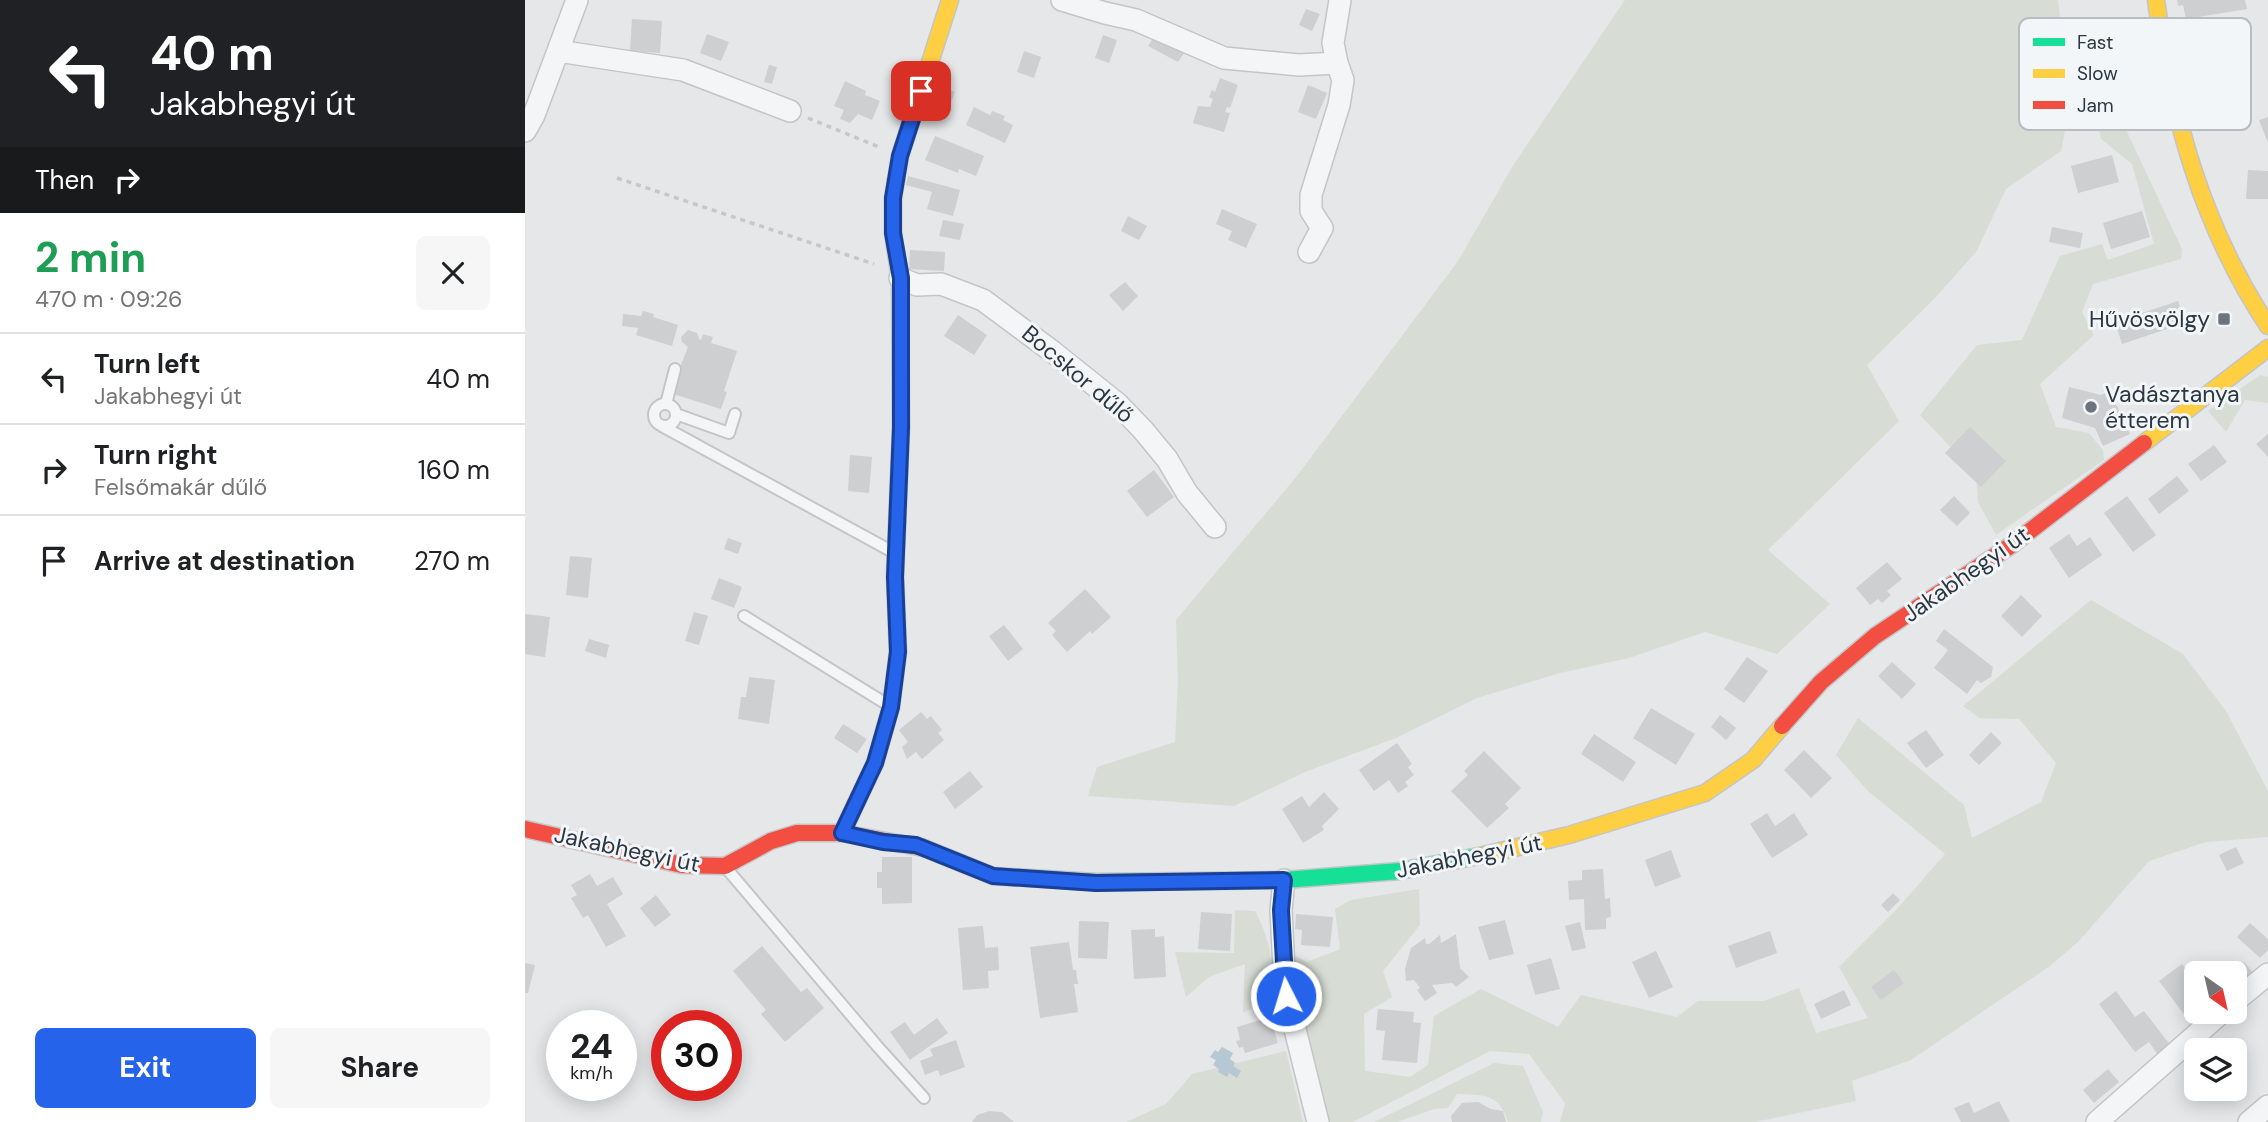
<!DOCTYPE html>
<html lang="en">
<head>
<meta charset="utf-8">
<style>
	:root { --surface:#fff; --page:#f6f6f6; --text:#202124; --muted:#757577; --line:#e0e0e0; --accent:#2563eb }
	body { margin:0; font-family:"DM Sans",sans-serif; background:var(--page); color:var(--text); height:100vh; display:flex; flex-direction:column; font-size:26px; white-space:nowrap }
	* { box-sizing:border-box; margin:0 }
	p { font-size:23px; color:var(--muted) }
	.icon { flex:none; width:38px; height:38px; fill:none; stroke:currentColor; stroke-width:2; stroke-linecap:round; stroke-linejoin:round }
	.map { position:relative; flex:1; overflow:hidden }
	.details { display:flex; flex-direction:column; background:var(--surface); width:525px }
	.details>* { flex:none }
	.hud { background:#202124; color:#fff; overflow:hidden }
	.needle { width:46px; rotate:146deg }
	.controls { position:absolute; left:1659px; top:961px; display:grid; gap:14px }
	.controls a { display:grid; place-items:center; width:63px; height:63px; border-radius:10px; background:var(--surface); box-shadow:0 4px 18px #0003; font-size:35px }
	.speed { position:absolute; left:21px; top:1010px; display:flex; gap:14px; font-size:35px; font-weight:700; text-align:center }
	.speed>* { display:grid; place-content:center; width:91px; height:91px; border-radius:50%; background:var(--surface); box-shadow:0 4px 18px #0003; line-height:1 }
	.speed small { font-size:18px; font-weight:400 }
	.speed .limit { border:10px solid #d22; background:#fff; color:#111 }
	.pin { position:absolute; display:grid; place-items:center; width:60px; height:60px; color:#fff; margin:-30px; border-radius:14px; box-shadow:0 4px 10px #0006 }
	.me { position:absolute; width:77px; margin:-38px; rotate:355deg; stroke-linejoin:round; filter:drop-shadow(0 0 5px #0008) }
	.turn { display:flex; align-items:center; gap:24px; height:147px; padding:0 35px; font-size:32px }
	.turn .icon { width:91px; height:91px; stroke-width:2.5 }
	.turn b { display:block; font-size:49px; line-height:60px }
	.then { display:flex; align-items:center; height:66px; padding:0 35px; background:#0003; gap:14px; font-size:26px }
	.round { display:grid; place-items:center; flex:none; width:74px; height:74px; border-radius:10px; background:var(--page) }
	.head { display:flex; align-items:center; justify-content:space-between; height:119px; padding:0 35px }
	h1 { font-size:42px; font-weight:700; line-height:52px; color:#1e9e55 }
	.cta { display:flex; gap:14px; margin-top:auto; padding:14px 35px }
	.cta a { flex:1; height:80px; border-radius:10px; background:var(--accent); color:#fff; font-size:28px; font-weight:700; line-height:80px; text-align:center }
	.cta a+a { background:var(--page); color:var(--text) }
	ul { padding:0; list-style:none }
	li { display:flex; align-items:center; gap:21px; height:91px; padding:0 35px; border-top:2px solid var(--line) }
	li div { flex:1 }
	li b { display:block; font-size:26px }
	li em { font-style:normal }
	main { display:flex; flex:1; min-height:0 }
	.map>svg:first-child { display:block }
	.green { fill:#d7ddd5 }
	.water { fill:#b5c8d3 }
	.building { fill:#cdcfd1 }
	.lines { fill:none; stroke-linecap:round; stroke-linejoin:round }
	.lane-casing { stroke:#c3c5c7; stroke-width:14 }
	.street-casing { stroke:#c3c5c7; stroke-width:24 }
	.fast-casing { stroke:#c3c5c7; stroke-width:19 }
	.slow-casing { stroke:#c3c5c7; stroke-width:19 }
	.jam-casing { stroke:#c3c5c7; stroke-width:19 }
	.path { stroke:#c5c8c9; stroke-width:3.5; stroke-dasharray:5 5; stroke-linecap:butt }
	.lane { stroke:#f4f5f6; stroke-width:10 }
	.street { stroke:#f4f5f6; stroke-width:21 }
	.fast { stroke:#16e098; stroke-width:16 }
	.slow { stroke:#ffcf43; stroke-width:16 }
	.jam { stroke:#f24e42; stroke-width:16 }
	.route-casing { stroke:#184099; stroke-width:18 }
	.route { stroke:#2563eb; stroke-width:12 }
	.poi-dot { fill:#6c757d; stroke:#f3f6f8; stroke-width:2.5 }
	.labels { text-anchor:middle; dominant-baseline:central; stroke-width:6; stroke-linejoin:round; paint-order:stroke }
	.poi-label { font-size:23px; fill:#2b3843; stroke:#f3f6f8; text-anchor:end }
	.street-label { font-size:23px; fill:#2b3843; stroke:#f3f6f8 }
	.key { fill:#f3f6f8; stroke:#b7bdc2; stroke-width:2 }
	.key-label { font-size:19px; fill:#2b3843 }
</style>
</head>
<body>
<main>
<section class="details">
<div class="hud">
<div class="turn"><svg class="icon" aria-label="left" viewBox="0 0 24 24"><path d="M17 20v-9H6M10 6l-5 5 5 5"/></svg><div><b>40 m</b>Jakabhegyi út</div></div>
<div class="then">Then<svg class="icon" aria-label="right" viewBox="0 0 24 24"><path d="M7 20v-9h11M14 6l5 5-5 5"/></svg></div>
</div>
<div class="head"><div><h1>2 min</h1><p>470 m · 09:26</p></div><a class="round"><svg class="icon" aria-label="close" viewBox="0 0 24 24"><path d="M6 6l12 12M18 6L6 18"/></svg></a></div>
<ul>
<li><svg class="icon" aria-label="left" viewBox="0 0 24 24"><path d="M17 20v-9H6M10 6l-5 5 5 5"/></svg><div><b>Turn left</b><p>Jakabhegyi út</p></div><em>40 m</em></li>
<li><svg class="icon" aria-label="right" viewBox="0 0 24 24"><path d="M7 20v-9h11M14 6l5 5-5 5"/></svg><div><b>Turn right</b><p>Felsőmakár dűlő</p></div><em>160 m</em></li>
<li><svg class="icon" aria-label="arrive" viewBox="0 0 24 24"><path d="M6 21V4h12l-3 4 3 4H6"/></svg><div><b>Arrive at destination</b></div><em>270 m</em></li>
</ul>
<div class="cta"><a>Exit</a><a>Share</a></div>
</section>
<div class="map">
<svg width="1743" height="1122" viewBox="0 0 1743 1122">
	<rect width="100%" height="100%" fill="#e5e7e9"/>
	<path class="green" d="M 1100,0 L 1533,0 L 1545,106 L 1536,151 L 1481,189 L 1451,252 L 1409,299 L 1342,365 L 1374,421 L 1243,550 L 1305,604 L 1252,654 L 1180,632 L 1104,658 L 1035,673 L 952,698 L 871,738 L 780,772 L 709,806 L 563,796 L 572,767 L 650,742 L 653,681 L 651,620 L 772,476 L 933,261 L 989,164 Z
		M 1595,117 L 1657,249 L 1656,259 L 1568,284 L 1557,312 L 1569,335 L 1515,384 L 1531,427 L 1564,433 L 1578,450 L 1579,460 L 1471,535 L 1453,502 L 1451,474 L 1395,415 L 1452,345 L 1497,340 L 1535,256 L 1577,244 L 1583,260 L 1629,244 L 1607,164 L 1576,139 L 1573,124 Z
		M 1735,375 L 1743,377 L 1743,403 L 1720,400 L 1701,432 L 1683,411 Z
		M 1566,600 L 1658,654 L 1701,711 L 1743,791 L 1743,837 L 1681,842 L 1624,861 L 1554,941 L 1525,966 L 1386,1060 L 1327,1081 L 1331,1101 L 1230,1122 L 1035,1122 L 1040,1103 L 1004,1054 L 965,1051 L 828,1122 L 797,1122 L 761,951 L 782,962 L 815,949 L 810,909 L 826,900 L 894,889 L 895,925 L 858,971 L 867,997 L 839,1014 L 840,1071 L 885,1077 L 903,1065 L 909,1016 L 956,989 L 1033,1027 L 1056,995 L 1152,1017 L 1173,1001 L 1239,1001 L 1274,988 L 1291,1033 L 1343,1018 L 1314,967 L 1372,909 L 1420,854 L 1343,791 L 1311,755 L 1333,718 L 1439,805 L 1447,838 L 1516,802 L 1531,763 L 1494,719 L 1454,718 L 1438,706 Z
		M 710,910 L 730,911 C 745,938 748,965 751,996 L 718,1013 L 720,964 L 684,977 L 661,997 L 650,952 L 709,953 Z
		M 761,1051 L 778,1122 L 601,1122 L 641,1104 L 667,1074 Z
		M 969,1063 L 998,1066 L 1018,1112 L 1016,1122 L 983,1122 C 974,1093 959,1095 932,1094 L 923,1108 L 909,1109 L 872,1122 L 849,1122 Z"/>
	<path class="water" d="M 697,1047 L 708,1053 L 705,1059 L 710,1063 L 708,1066 L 716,1071 L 712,1078 L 704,1073 L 702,1077 L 693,1072 L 694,1069 L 688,1065 L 691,1060 L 685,1057 L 690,1050 L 693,1052 Z"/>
	<path class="building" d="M 1652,0 L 1720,0 L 1722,9 L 1661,19 L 1658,5 L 1653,6 Z
		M 781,9 L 795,14 L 787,31 L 774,25 Z
		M 107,19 L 137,21 L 135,53 L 105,51 Z
		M 632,32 L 662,49 L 653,62 L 623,46 Z
		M 182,34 L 204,42 L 196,61 L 175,53 Z
		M 578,35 L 592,40 L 584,63 L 570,58 Z
		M 499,51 L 516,57 L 509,78 L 492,72 Z
		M 244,65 L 252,67 L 247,84 L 239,82 Z
		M 695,78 L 713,85 L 705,108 L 702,107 L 700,112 L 705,113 L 699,132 L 668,123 L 673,106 L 685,107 L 688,99 L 684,97 L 687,90 L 690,92 Z
		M 320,81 L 341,91 L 340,95 L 355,101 L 347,120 L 333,114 L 325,123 L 315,119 L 319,110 L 309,106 Z
		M 405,82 L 430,92 L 424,106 L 400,97 Z
		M 783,85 L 802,93 L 791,119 L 773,112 Z
		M 449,107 L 465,115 L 467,111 L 480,116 L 478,120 L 488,125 L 480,143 L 441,125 Z
		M 1743,117 L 1743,143 L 1734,120 Z
		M 410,136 L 459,156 L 451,176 L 434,169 L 433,173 L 400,160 Z
		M 1587,155 L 1594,182 L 1553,193 L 1546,166 Z
		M 1723,170 L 1743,171 L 1743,199 L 1721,199 Z
		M 383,176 L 435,190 L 428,216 L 402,209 L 407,192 L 381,185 Z
		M 697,209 L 732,224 L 721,248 L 703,240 L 707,231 L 691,224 Z
		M 1617,211 L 1625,237 L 1586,249 L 1578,223 Z
		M 603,216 L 622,226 L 614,240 L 596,231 Z
		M 418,220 L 439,224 L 435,240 L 414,236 Z
		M 1527,227 L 1558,233 L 1555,248 L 1524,242 Z
		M 385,250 L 420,252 L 419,271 L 384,269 Z
		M 600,282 L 613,296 L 598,311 L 584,295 Z
		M 1653,301 L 1660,323 L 1597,344 L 1590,322 Z
		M 118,311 L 129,314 L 128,317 L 153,325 L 147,346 L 111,335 L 113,328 L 97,326 L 98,314 L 116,316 Z
		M 433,315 L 462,335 L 449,355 L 419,336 Z
		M 163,330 L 172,333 L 174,339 L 176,340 L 178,334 L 188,337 L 186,343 L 212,351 L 199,391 L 202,392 L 196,409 L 145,393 L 163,347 L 157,342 L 156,337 Z
		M 1544,387 L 1576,395 L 1585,391 L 1605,434 L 1578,446 L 1570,428 L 1537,418 Z
		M 1445,427 L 1481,461 L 1456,487 L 1420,453 Z
		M 1743,434 L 1743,457 L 1731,444 Z
		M 1689,445 L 1702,462 L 1676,481 L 1663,464 Z
		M 325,455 L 347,457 L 344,493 L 323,491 Z
		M 629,470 L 649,497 L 622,517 L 602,491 Z
		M 1652,476 L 1664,491 L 1634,514 L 1623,499 Z
		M 1429,496 L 1445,513 L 1432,526 L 1415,510 Z
		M 1602,496 L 1631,535 L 1608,552 L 1579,513 Z
		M 1544,534 L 1552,546 L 1565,537 L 1577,555 L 1544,578 L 1524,548 Z
		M 203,538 L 217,543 L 213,554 L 199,549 Z
		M 45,556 L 67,558 L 63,598 L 41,595 Z
		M 1362,562 L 1377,579 L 1362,591 L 1366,595 L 1357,603 L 1353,599 L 1345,605 L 1331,588 Z
		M 194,578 L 217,587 L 209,608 L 186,599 Z
		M 560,589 L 586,617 L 567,634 L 565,631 L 542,652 L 527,635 L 531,631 L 523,623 Z
		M 1496,595 L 1517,616 L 1497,637 L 1476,616 Z
		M 169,612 L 183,616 L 174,645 L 160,641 Z
		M 0,614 L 25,617 L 20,657 L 0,654 Z
		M 479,625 L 498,649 L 483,661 L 464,636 Z
		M 1419,629 L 1468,667 L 1466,677 L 1456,683 L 1452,680 L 1442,694 L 1409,668 L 1423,650 L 1411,641 Z
		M 64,639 L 84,645 L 81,658 L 60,651 Z
		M 1222,657 L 1243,671 L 1219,703 L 1199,689 Z
		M 1367,662 L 1391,684 L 1377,699 L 1353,676 Z
		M 224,677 L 250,680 L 244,724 L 213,719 L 216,697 L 221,697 Z
		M 1126,708 L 1170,734 L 1151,765 L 1108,738 Z
		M 396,712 L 402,719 L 406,716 L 417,730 L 413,733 L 419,740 L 397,759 L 391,752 L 382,759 L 377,747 L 383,742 L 374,730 Z
		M 1195,715 L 1211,728 L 1201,740 L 1186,727 Z
		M 318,724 L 342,739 L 332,753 L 309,738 Z
		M 1401,730 L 1419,755 L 1401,768 L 1382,743 Z
		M 1466,732 L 1477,743 L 1454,765 L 1444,755 Z
		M 1069,734 L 1111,762 L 1098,782 L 1056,754 Z
		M 872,743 L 887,764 L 883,767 L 889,775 L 880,782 L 883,786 L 873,793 L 864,780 L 849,791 L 834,770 Z
		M 1279,750 L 1307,778 L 1286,798 L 1259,770 Z
		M 959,751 L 996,788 L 980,804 L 984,808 L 962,828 L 926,791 L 943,775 L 939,771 Z
		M 445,771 L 458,787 L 430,809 L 418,792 Z
		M 799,792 L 814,809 L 797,826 L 799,830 L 778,843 L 757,809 L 777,796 L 784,807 Z
		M 1242,813 L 1250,826 L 1269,813 L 1283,835 L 1247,858 L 1225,824 Z
		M 1711,847 L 1719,863 L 1702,871 L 1694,855 Z
		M 1146,850 L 1156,877 L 1130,887 L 1120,860 Z
		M 357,857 L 387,857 L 387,903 L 357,904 L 357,888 L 352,888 L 352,872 L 357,872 Z
		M 1078,869 L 1080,899 L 1085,898 L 1086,917 L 1081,918 L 1081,929 L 1060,930 L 1059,899 L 1044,900 L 1043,881 L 1057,880 L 1057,870 Z
		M 65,874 L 72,886 L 88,877 L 98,894 L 82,904 L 101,936 L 81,947 L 63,915 L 58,918 L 46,898 L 52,895 L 46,885 Z
		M 1368,893 L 1375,900 L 1363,912 L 1356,905 Z
		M 131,895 L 146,915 L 130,927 L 115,908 Z
		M 676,912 L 707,914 L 705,951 L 673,949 Z
		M 771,914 L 808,917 L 805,947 L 776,945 L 777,930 L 770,929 Z
		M 980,920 L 989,954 L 964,960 L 953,927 Z
		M 554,921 L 584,922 L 582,959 L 553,958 Z
		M 1055,922 L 1061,948 L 1047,951 L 1040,926 Z
		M 1725,923 L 1743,939 L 1743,950 L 1735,958 L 1712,937 Z
		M 458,926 L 460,948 L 473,947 L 474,970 L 463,971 L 464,988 L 438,990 L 433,928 Z
		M 630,929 L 630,937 L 639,936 L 641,977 L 609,979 L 606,930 Z
		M 1245,931 L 1252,953 L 1211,968 L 1203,946 Z
		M 931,934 L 935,968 L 944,977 L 931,987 L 927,983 L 907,985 L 912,993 L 900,1001 L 892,990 L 895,988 L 889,980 L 881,981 L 880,969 L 886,948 L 900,938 L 901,944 L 904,944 L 915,935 L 916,943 L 918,942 Z
		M 544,942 L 548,970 L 551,970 L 553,984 L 549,984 L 553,1012 L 515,1018 L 505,947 Z
		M 237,946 L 276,992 L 282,988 L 299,1008 L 260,1042 L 236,1014 L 241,1010 L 208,971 Z
		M 1131,951 L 1148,987 L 1124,998 L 1107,962 Z
		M 1026,958 L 1035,989 L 1010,995 L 1002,965 Z
		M 1719,962 L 1729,974 L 1710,989 L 1710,973 L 1706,973 Z
		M 0,963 L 10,965 L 3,993 L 0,993 Z
		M 1657,964 L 1671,983 L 1671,1010 L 1661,1017 L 1634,981 Z
		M 1369,970 L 1379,983 L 1356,1000 L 1346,987 Z
		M 1319,990 L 1326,1005 L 1296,1019 L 1289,1004 Z
		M 1591,991 L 1610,1017 L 1619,1011 L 1646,1046 L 1633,1055 L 1624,1042 L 1610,1052 L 1574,1004 Z
		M 853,1009 L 889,1012 L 888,1022 L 896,1023 L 892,1063 L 857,1060 L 860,1031 L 851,1030 Z
		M 745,1017 L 753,1043 L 720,1053 L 718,1047 L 714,1048 L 711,1041 L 715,1040 L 712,1027 Z
		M 412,1018 L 423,1033 L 385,1060 L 365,1032 L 380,1022 L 389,1035 Z
		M 431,1040 L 440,1067 L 415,1076 L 413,1070 L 400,1075 L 395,1061 L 408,1056 L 405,1049 Z
		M 1583,1069 L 1594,1082 L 1569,1103 L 1558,1090 Z
		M 1474,1101 L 1485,1122 L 1436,1122 L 1429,1108 L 1444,1102 L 1449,1113 Z
		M 953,1102 L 966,1109 L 978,1111 L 981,1122 L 927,1122 L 926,1116 L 937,1103 Z
		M 464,1111 L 477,1112 L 489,1122 L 447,1122 L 452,1115 Z"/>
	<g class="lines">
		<g class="lane-casing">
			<path id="lane" d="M129 415a11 11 0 1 1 22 0a11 11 0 1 1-22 0Z
				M 141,404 L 150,369
				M 151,414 L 204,433 L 210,414
				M 137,426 L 368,552
				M 219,616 L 363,705
				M 202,869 L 353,1047 L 399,1098"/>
		</g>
		<g class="street-casing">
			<path id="street" d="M 537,0 L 580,13 L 611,20 L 699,58 L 774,65 L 812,63 L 808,43 L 815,0
				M 33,51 L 158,70 L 265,111
				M 0,131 L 9,115 L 52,0
				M 784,252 L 797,228 L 786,211 L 786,195 L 814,105 L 818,80 L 812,63
				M 375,278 L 392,285 L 416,284 L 458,300 L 528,352 L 593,404 L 618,430 L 642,459 L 662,493 L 690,527
				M 759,880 L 756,910 L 760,989 L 793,1122
				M 1710,1001 L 1743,974
				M 1572,1122 L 1697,1012
				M 1724,1122 L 1743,1106"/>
		</g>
		<g class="fast-casing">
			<path id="fast" d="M 317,833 L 350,763 L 366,707 L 373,652 L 370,577 L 376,428 L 375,278 L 368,233 L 368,198 L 371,180
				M 399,848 L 468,876 L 571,882 L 759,880 L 875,871 L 959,855"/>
		</g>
		<g class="slow-casing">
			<path id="slow" d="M 1631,0 C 1647,118 1677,226 1743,326
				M 371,180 L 375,156 L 425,0
				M 1619,443 L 1743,348
				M 959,855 L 1044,835 L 1180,793 L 1228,760 L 1257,726"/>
		</g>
		<g class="jam-casing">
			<path id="jam" d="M 1257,726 L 1296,682 L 1350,636 L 1488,544 L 1619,443
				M 0,829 L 157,865 L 200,866 L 246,841 L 272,833 L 317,833 L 399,848"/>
		</g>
		<path class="path" d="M 283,118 L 354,147
			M 92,178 L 349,264"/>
		<use href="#lane" class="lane"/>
		<use href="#street" class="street"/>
		<use href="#fast" class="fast"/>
		<use href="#slow" class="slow"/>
		<use href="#jam" class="jam"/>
	</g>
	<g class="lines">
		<g class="route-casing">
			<path id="route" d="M 396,91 L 375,156 L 368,198 L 368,233 L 376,278 L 376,428 L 370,577 L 373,652 L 366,707 L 350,763 L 317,833 L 358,842 L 391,845 L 468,876 L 571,883 L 759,880 L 756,910 L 761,996"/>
		</g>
		<use href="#route" class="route"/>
	</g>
	<g class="poi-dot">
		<rect x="1692" y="312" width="14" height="14" rx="3.5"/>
		<circle cx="1566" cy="407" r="7"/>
	</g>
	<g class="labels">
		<g class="poi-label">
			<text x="1685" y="319">Hűvösvölgy</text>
			<text x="1580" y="394" text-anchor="start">Vadásztanya<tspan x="1580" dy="26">étterem</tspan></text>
		</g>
		<g class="street-label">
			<text transform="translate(553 374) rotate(40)">Bocskor dűlő</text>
			<text transform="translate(1441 574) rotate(-35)">Jakabhegyi út</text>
			<text transform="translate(102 849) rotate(12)">Jakabhegyi út</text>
			<text transform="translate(944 856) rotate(-11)">Jakabhegyi út</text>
		</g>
	</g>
	<rect x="1494" y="18" width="232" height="112" rx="10" class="key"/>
	<rect x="1508" y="38" width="32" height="8" fill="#16e098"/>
	<rect x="1508" y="69" width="32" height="9" fill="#ffcf43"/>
	<rect x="1508" y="101" width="32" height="8" fill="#f24e42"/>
	<g class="key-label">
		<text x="1552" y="49">Fast</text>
		<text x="1552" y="80">Slow</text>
		<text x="1552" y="112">Jam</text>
	</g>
</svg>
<div class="controls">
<a><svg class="needle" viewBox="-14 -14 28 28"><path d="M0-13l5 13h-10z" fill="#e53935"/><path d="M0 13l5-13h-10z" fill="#757577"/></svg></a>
<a><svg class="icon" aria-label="layers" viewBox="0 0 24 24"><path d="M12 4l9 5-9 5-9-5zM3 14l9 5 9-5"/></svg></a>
</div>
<div class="speed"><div>24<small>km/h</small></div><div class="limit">30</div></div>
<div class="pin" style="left:396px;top:91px;background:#d93025"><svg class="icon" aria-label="arrive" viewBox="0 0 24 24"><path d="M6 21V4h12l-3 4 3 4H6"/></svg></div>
<svg class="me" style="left:761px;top:996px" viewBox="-20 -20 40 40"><circle r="17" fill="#2563eb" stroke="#fff" stroke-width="3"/><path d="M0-11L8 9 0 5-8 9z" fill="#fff"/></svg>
</div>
</main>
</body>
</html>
